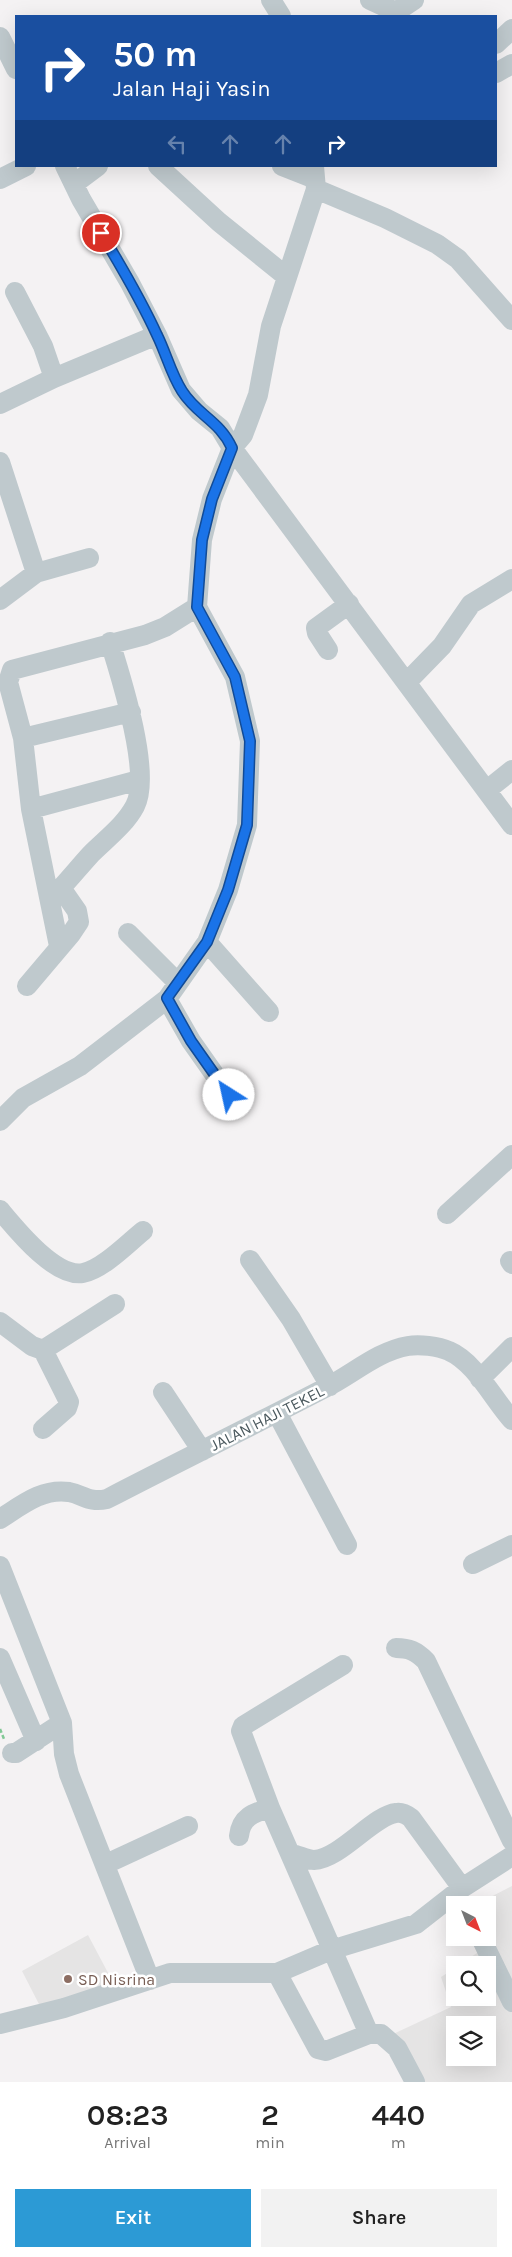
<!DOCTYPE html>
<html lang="en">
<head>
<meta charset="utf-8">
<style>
	:root { --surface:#fff; --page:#f2f2f2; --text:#222; --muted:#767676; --accent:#2c9ad5 }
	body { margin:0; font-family:Karla,sans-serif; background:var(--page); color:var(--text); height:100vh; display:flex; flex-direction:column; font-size:19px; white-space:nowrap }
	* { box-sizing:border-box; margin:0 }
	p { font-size:16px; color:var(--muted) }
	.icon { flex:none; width:28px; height:28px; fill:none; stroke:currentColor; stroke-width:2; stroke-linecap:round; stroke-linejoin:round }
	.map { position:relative; height:2082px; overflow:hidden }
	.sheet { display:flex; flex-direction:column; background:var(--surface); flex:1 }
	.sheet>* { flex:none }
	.top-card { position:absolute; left:15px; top:15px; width:482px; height:152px; border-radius:0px; box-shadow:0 5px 20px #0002; background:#1a4fa0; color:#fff; overflow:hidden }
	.needle { width:32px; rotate:138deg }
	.fabs { position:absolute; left:446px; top:1896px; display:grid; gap:10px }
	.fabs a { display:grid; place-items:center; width:50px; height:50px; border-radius:0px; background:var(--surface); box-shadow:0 5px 20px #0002; font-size:25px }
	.pin { position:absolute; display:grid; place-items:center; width:42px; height:42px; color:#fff; margin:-21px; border:2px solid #fff; border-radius:50%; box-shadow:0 1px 5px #0007 }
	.me { position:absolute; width:55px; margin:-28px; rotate:325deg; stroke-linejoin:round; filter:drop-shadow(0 0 4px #0008) }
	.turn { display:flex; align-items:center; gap:18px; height:105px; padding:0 15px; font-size:22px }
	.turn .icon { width:65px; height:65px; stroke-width:2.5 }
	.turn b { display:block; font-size:35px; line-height:42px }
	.lanes { display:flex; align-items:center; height:48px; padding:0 15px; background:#0003; justify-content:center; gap:25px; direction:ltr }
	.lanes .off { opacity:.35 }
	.eta { display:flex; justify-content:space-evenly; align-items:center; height:85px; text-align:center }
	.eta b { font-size:30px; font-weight:600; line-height:35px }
	.button { display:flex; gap:10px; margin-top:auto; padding:10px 15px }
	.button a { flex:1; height:58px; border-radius:0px; background:var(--accent); color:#fff; font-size:20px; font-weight:600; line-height:58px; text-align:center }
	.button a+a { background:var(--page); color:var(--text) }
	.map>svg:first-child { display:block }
	.education { fill:#e5e4e4; fill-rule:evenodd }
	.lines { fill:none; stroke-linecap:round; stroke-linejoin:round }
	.path { stroke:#81c895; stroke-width:2.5; stroke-dasharray:4 2.5; stroke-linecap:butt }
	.minor { stroke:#bfc9cd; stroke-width:20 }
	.route-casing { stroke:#114b97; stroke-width:12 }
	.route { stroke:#1a73e8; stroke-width:9 }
	.education-dot { fill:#8d6e63; stroke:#fff; stroke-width:2 }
	.labels { text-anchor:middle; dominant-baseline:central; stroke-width:5; stroke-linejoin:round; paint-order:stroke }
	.street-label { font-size:16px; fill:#4b595e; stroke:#fff }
	.education-label { font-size:16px; fill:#785e54; stroke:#fff; text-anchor:start }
</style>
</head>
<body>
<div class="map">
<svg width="512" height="2082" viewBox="0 0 512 2082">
	<rect width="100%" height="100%" fill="#f4f2f3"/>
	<path class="education" d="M 512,1886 L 512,2082 L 406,2082 L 391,2035 L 451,2007 L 441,1977 L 455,1968 L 455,1998 L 488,1998 L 488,1965 L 459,1965 L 486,1947 L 488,1905 L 475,1905 ZM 455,2025 L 488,2025 L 488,2058 L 455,2058 Z
		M 88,1935 L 115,1986 L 42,2010 L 22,1971 Z"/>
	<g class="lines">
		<path class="path" d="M 0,1729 L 4,1739"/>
		<path class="minor" d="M 271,0 L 281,16
			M 370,0 L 396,12 L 414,0
			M 0,37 L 16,69
			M 496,44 L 512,29
			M 496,73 L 512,64
			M 65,166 L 81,199 L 130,283 L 157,335 L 181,390 L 199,411 L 220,428 L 232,448 L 512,825
			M 158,166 L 219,222 L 287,277
			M 282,166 L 315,179
			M 0,179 L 26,166
			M 74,184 L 98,166
			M 316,189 L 385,218 L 437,244 L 458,259 L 512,320
			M 15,292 L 43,346 L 54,378
			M 0,404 L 54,378 L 157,335
			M 0,462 L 36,573
			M 0,600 L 36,573 L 89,558
			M 328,650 L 317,633 L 316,628 L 349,604
			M 407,682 L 442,646 L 471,604 L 512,579
			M 23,738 L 131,712
			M 487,790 L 512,770
			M 31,809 L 139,780
			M 128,933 L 178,983
			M 207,942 L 269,1012
			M 59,946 L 31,809 L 23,738 L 8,682 L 12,670 L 145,635 L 165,627 L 197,607
			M 27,986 L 71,934 L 79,922 L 77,911 L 61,888 C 71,877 81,865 91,854 C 106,839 125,825 135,806 C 152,774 121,677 110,642
			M 167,999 L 191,1041 L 229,1095
			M 0,1121 L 23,1098 L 80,1066 L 167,999 L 207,942 L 228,890 L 247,825 L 250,741 L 235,677 L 197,607 L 202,540 L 212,499 L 232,448 L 243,435 L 258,395 L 271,326 L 316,189 L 314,166
			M 0,1210 C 16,1229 55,1278 83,1273 C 103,1269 128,1243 143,1231
			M 447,1214 L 512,1155
			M 250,1260 L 291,1319 L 330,1386
			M 510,1261 L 512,1264
			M 0,1322 L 32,1346 L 43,1350 L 115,1304
			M 480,1379 L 512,1347
			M 163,1392 L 202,1451
			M 277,1413 L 347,1545
			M 43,1429 L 67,1408 L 69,1402 L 43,1350
			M 0,1519 C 22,1505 42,1488 69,1492 C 84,1495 89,1503 107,1499 C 180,1461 254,1425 327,1387 C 353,1374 378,1351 408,1346 C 419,1344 438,1346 449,1351 C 475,1362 493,1399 512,1420
			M 473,1564 L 512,1545
			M 0,1566 L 62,1723 L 16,1753 L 12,1753
			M 396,1648 C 409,1648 416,1651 426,1661 L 512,1841
			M 0,1658 L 36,1741
			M 343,1665 L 243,1726 L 241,1731 L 270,1808 L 369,2034 L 381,2034 L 397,2048 L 415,2082
			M 62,1723 L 64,1754 L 69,1774 L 150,1980
			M 239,1836 C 241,1817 253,1813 270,1808
			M 292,1854 C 298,1855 308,1860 314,1860 C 340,1859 374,1815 396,1813 C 401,1812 407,1815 411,1818 L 462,1888
			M 106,1864 L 188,1826
			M 481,1938 L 512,2002
			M 277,1973 L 318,2049 L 326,2051 L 369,2034
			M 0,2024 L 64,2008 L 170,1973 L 277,1973 L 331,1950 L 416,1924 L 462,1888 L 512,1856"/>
	</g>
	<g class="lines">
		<g class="route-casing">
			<path id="route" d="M 101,233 C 121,266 141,300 157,335 C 166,353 171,374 182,391 C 197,415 220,421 232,448 L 212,499 L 202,540 L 197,607 L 235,677 L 250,741 L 247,825 L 228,890 L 207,942 L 167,998 L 191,1041 L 229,1095"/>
		</g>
		<use href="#route" class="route"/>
	</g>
	<circle class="education-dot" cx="68" cy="1979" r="5"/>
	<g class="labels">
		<g class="street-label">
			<text transform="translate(267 1418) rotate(-27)">JALAN HAJI TEKEL</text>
		</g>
		<g class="education-label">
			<text x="78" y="1979">SD Nisrina</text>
		</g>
	</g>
</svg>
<div class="fabs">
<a><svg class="needle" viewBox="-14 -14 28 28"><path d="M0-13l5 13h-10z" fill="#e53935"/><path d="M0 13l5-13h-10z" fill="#767676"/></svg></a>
<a><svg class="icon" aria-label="search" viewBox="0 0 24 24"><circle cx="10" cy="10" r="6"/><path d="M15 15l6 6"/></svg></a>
<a><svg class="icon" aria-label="layers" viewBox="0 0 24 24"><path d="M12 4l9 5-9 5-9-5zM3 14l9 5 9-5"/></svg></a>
</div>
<div class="pin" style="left:101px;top:233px;background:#d93025"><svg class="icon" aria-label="arrive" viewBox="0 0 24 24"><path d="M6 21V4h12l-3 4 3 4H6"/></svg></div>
<svg class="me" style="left:229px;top:1095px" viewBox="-20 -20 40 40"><circle r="19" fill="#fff"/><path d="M0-13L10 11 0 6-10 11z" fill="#1a73e8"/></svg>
<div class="top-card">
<div class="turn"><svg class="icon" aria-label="right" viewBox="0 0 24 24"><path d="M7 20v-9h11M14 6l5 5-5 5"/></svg><div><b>50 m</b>Jalan Haji Yasin</div></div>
<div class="lanes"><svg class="icon off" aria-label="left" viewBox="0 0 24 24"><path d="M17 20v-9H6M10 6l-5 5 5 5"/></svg><svg class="icon off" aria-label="ahead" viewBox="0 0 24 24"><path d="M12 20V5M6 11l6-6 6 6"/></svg><svg class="icon off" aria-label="ahead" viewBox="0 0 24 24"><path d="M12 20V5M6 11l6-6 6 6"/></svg><svg class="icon" aria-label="right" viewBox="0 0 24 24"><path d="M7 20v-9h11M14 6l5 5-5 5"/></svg></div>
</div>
</div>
<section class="sheet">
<div class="eta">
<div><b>08:23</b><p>Arrival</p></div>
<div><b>2</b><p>min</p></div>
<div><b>440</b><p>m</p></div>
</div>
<div class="button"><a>Exit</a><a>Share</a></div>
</section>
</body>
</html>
